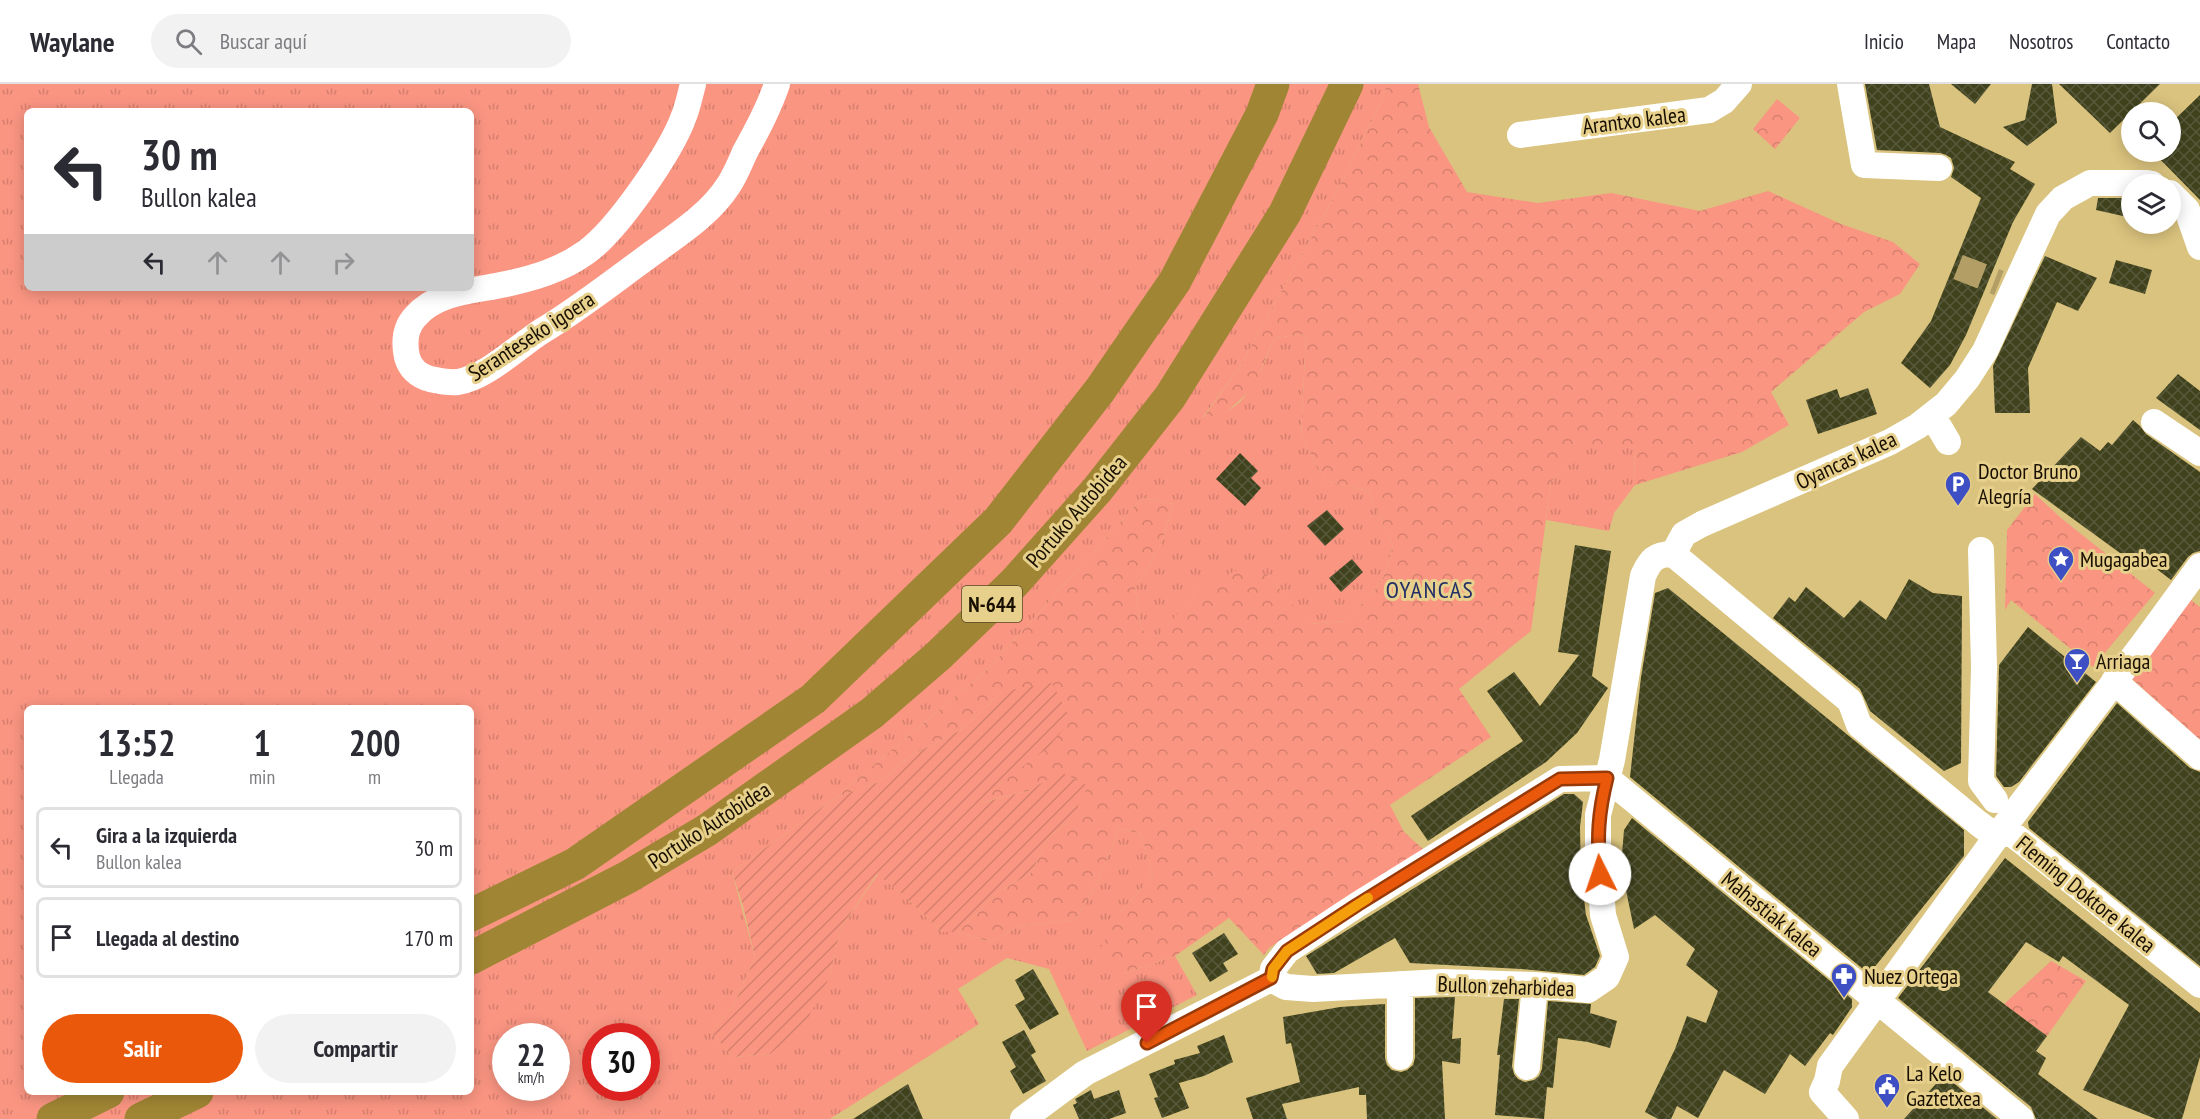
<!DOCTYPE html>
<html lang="es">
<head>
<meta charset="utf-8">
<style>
	:root { --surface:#fff; --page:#f2f2f3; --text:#2b2b33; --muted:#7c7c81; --line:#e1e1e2; --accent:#ea580c }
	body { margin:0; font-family:"PT Sans Narrow",sans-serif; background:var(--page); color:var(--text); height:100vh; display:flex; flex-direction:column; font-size:22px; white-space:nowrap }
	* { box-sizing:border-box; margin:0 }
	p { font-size:20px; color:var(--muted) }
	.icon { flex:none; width:33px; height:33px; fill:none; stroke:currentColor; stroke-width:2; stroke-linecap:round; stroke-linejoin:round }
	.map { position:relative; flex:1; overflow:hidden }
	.drawer { position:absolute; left:24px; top:621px; width:450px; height:390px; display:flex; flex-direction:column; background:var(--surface); border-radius:9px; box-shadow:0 3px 15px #0003 }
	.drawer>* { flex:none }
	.top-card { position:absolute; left:24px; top:24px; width:450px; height:183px; border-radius:9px; box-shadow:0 3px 15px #0003; background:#fff; color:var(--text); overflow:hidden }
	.controls { position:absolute; left:2121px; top:18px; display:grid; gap:12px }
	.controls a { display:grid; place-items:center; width:60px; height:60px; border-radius:50%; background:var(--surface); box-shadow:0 3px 15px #0003; font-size:30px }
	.speed { position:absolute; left:492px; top:939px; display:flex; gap:12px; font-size:30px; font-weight:700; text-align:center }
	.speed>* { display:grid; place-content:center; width:78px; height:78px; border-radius:50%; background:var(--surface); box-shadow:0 3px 15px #0003; line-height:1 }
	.speed small { font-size:15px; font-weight:400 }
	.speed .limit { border:9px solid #d22; background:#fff; color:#111 }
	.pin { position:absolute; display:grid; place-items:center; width:51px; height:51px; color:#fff; margin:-62px -26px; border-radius:50% 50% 50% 0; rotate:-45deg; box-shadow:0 0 6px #0007 }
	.pin .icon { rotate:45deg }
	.me { position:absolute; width:66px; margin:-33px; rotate:356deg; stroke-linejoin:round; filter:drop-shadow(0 0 4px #0008) }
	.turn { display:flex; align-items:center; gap:21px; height:126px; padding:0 18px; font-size:27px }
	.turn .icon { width:78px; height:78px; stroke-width:2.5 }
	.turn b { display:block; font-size:42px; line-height:51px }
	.lanes { display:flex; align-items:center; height:57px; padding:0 18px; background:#0003; justify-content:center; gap:30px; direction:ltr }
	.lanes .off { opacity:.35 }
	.eta { display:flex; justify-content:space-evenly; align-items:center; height:102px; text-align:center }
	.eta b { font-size:36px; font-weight:600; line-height:42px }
	.button { display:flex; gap:12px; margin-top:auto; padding:12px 18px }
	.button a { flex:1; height:69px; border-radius:36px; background:var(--accent); color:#fff; font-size:24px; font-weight:600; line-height:69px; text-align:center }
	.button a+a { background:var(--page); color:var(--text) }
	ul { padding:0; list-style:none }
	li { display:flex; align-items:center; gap:18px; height:81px; margin:0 12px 9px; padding:0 6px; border:3px solid var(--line); border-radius:9px }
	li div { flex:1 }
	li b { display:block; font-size:22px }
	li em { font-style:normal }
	header { display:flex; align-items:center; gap:36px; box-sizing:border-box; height:84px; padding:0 30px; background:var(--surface); border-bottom:2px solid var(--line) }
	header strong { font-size:28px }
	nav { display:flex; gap:33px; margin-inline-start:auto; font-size:21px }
	.search { width:420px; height:54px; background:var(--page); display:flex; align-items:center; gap:15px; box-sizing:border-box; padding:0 21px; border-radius:33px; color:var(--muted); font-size:22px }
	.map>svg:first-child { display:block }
	.grass { fill:url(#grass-tufts); fill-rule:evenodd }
	.forest { fill:url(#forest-crowns) }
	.garden { fill:url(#garden-furrows) }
	.building { fill:url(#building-cross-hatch) }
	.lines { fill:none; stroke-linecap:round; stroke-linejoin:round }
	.minor-tunnel { stroke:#b39f65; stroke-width:26; stroke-dasharray:26 13; stroke-linecap:butt }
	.minor { stroke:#fff; stroke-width:26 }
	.highway { stroke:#a08634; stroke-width:33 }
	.route-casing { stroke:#983908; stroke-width:15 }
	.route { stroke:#ea580c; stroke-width:10 }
	.slow { stroke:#f59e0b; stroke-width:10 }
	.labels { text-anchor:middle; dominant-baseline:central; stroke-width:6; stroke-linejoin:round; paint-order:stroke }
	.shield { fill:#e7d08b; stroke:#56492a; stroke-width:1.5 }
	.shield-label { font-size:21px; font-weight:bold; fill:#180f00 }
	.street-label { font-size:22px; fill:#180f00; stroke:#e7d08b }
	.poi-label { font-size:22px; fill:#180f00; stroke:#e7d08b; text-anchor:start }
	.neighbourhood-label { font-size:24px; letter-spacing:1.5px; fill:#232e67; stroke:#e7d08b }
</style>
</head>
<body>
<header>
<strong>Waylane</strong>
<div class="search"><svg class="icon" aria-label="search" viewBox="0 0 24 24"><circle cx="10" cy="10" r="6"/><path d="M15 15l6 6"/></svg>Buscar aquí</div>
<nav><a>Inicio</a><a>Mapa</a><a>Nosotros</a><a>Contacto</a></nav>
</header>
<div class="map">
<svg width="2200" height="1035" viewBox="0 0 2200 1035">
	<defs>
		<pattern id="grass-tufts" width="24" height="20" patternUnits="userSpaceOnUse" patternTransform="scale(1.5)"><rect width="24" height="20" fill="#fa9582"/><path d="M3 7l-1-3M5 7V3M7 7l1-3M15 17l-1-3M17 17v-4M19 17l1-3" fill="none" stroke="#d67f6e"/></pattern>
		<pattern id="forest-crowns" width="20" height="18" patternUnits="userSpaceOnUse" patternTransform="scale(1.5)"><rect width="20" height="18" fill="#fa9582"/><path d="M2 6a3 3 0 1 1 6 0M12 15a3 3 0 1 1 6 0" fill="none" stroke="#d67f6e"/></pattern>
		<pattern id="garden-furrows" width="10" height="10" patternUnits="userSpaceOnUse" patternTransform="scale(1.5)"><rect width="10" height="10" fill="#fa9582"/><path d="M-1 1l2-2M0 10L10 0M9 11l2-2" fill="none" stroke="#d67f6e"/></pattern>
		<pattern id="building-cross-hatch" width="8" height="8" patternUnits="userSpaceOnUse" patternTransform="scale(1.5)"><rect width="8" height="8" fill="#40421d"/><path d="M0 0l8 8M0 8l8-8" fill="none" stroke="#58593b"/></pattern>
	</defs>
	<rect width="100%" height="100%" fill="#dac37e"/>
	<path class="grass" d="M 0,0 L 1387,0 L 1382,16 L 1342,98 L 1239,284 L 1203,333 C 1248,331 1260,289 1274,254 L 1306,250 L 1301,353 L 1326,397 L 1368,407 L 1393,462 L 1382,498 L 1346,537 L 1308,540 L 1268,491 L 1201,504 L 1151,561 L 1140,541 L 1135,504 L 1161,460 L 1174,420 L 1142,414 L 988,585 L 835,714 L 732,788 L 755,873 L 734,921 L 711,948 L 733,973 L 770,970 L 829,894 L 841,844 L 878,790 L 902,810 L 942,848 L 958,848 L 991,858 L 1019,842 L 1075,836 L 1099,796 L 1119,744 L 1141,750 L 1153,792 L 1119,829 L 1123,890 L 1175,872 L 1197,911 L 1087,967 L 1049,885 L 1007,874 L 958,905 L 979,940 L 830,1035 L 0,1035 ZM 27,27 L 471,27 L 471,204 L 27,204 ZM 27,624 L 471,624 L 471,1008 L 27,1008 ZM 506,952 L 556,952 L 556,1004 L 506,1004 ZM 596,952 L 646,952 L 646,1004 L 596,1004 Z
		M 1579,362 L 1634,362 L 1635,401 L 1614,429 L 1609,447 L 1546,436 L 1551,398 Z"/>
	<path class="forest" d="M 1387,0 L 1418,0 L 1429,43 L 1467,108 L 1538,119 L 1611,109 L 1700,127 L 1768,107 L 1841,140 L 1893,158 L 1920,180 L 1900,210 L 1864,228 L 1771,308 L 1789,341 L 1742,368 L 1635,401 L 1634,362 L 1579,363 L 1551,398 L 1531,547 L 1459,605 L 1491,653 L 1390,721 L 1404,748 L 1424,766 L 1269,864 L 1264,871 L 1229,834 L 1175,872 L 1123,890 L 1096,873 L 1119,829 L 1153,792 L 1141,750 L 1119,744 L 1099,796 L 1075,836 L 1019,842 L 991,858 L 958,848 L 998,808 L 1031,789 L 1049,753 L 1071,736 L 1061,689 L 1028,707 L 980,719 L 1003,697 L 1003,607 L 961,646 L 912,671 L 879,698 L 835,714 L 988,585 L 1142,414 L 1174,420 L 1161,460 L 1135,504 L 1140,541 L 1151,560 L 1201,504 L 1241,484 L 1268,491 L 1309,540 L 1346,537 L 1382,498 L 1393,462 L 1368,407 L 1326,397 L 1301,353 L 1306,250 L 1274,254 L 1253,305 L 1224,330 L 1203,334 L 1239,284 L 1342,98 L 1382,16 Z
		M 1777,15 L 1800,34 L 1775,65 L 1753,45 Z
		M 2035,410 L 2061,434 L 2155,509 L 2093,583 L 2011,516 L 2005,526 L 2007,446 Z
		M 2191,516 L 2200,523 L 2200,656 L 2131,594 Z
		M 2051,877 L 2086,897 L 2047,952 L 2004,920 Z"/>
	<path class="garden" d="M 1052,599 L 1071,636 L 1049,663 L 1003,697 L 981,719 L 1028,707 L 1061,688 L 1088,702 L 1071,736 L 1049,753 L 1031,789 L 998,808 L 958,848 L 942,848 L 902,810 L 877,790 L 841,844 L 829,894 L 805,940 L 770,970 L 733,973 L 711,948 L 734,921 L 755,873 L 743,822 L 732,788 L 835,714 L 879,698 L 912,671 L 961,646 L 1003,607 Z"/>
	<path class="building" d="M 1865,0 L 1929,0 L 1940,43 L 2015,78 L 2010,85 L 2035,100 L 2013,138 L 1966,251 L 1950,281 L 1930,304 L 1901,279 L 1931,237 L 1981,114 L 1951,93 L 1954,84 L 1951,74 L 1946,71 L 1940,69 L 1877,66 Z
		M 1951,0 L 1991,0 L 1975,20 Z
		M 2032,0 L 2052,0 L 2057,39 L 2027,62 L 2003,43 L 2025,36 Z
		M 2059,0 L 2160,0 L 2110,49 Z
		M 2200,11 L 2200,116 L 2153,68 L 2170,68 L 2170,40 Z
		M 2098,114 L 2132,114 L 2132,134 L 2096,126 Z
		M 2045,172 L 2097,194 L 2078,227 L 2057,218 L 2028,284 L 2030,329 L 1995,329 L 1993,282 Z
		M 2116,176 L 2152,186 L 2145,210 L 2109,199 Z
		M 2178,290 L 2200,307 L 2200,346 L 2156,314 Z
		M 1868,304 L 1877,330 L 1818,350 L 1806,316 L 1837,305 L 1840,314 Z
		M 2133,336 L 2140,342 L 2146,350 L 2200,388 L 2200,467 L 2193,469 L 2188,473 L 2171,496 L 2136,469 L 2120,469 L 2032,405 L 2081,353 L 2100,367 L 2108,358 L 2112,361 Z
		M 1240,369 L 1258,387 L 1251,394 L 1261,404 L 1245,422 L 1216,395 Z
		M 1327,426 L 1344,445 L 1325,462 L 1307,442 Z
		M 1575,461 L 1611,467 L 1592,592 L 1608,604 L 1577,649 L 1546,678 L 1428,757 L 1411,732 L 1523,657 L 1487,607 L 1514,588 L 1540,622 L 1579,571 L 1558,568 Z
		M 1352,475 L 1363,488 L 1341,508 L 1329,494 Z
		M 1909,495 L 1933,509 L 1962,512 L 1961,679 L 1944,687 L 1870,627 L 1860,605 L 1773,534 L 1789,513 L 1795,518 L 1806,503 L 1844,534 L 1860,516 L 1886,536 Z
		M 1668,504 L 1964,746 L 1964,772 L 1869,890 L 1630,693 L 1641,593 L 1655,509 Z
		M 2028,543 L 2096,598 L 2019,698 L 2011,703 L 2004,703 L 1996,692 L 1999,581 Z
		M 2117,619 L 2190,684 L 2200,688 L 2200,882 L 2029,744 L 2028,738 Z
		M 1564,710 L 1574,710 L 1583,718 L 1580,743 L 1581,790 L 1586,831 L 1600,872 L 1595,883 L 1584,891 L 1521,885 L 1410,879 L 1395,854 L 1334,889 L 1317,890 L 1306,872 Z
		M 1632,734 L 1852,915 L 1852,923 L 1833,951 L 1830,949 L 1805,982 L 1790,970 L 1765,1010 L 1724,986 L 1698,1034 L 1677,1022 L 1671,1035 L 1658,1035 L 1645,1028 L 1675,965 L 1687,932 L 1706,939 L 1718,907 L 1686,881 L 1695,865 L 1655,831 L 1634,845 L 1621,782 L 1624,746 Z
		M 2005,774 L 2200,929 L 2200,973 L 2182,1035 L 2156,1035 L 2083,1006 L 2129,921 L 2063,872 L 2059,878 L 2026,858 L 1988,908 L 2047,952 L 2036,967 L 2046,974 L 2038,990 L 2098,1035 L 2036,1035 L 2031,1023 L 1898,914 Z
		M 1224,849 L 1238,870 L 1223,879 L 1228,887 L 1210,898 L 1192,869 Z
		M 1033,885 L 1059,930 L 1030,946 L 1015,921 L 1025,915 L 1015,896 Z
		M 1455,913 L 1452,955 L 1461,954 L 1460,980 L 1442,977 L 1445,1035 L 1367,1035 L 1366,1011 L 1359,1011 L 1359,1003 L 1282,1020 L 1287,1035 L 1253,1035 L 1246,1014 L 1300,998 L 1291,959 L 1286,960 L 1283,933 L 1340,923 L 1385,920 L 1385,974 L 1387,981 L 1392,986 L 1401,988 L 1407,986 L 1413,981 L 1415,974 L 1415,914 Z
		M 1504,915 L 1519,915 L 1512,982 L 1514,990 L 1518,995 L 1525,998 L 1534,996 L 1539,992 L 1542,985 L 1548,917 L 1591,920 L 1590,929 L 1617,937 L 1610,964 L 1588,958 L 1558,954 L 1553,1004 L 1547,1003 L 1544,1035 L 1495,1031 L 1500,971 L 1497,971 Z
		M 1024,946 L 1036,968 L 1031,971 L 1046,997 L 1023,1010 L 1010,987 L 1016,983 L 1002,958 Z
		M 1224,951 L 1233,978 L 1204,992 L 1179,999 L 1189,1024 L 1162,1034 L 1154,1014 L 1158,1013 L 1149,990 L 1175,980 L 1174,976 L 1200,969 L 1197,962 Z
		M 1944,991 L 1997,1035 L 1904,1035 Z
		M 908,1000 L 923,1035 L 853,1035 Z
		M 1091,1006 L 1094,1015 L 1119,1006 L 1126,1029 L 1109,1035 L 1079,1035 L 1073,1021 L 1077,1019 L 1075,1015 Z"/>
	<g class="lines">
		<path class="minor-tunnel" d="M 1958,183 L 1999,199"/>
		<path class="minor" d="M 693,0 C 690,11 688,22 684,32 C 671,68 616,148 585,169 C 561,186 534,194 506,200 C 475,207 437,207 415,233 C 405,244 404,259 407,273 C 410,284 418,292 430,295 C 439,297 448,299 458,298 C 487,293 517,263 542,247 C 577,226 610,200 643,176 C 672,154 708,133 728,102 C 735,92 740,79 745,68 C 757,46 769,24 777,0
			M 1850,0 L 1864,81 L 1939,84
			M 1520,51 L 1709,26 L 1724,17 L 1739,0
			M 2170,109 L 2187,126 L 2200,163
			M 1932,331 L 1948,358
			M 2154,338 L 2200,369
			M 1981,466 L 1984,583 L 1981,697 L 1995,716
			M 1673,470 L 1850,617 L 1859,641 L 1978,739 L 1990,748 L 2012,750 L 2025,760 L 2200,901
			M 1673,470 L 1684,450 L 1702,440 L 1890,358 L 1918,342 L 1946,320 L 1967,295 L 1985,267 L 2048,130 L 2063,114 L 2090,99 L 2147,99 L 2152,100
			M 2114,597 L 2200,673
			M 1607,694 L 2021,1035
			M 1271,895 L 1286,903 L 1313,905 L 1442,898 L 1535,901 L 1588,906 L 1607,893 L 1616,873 L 1603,831 L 1598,767 L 1598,731 L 1612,676 L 1643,492 C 1650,476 1655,470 1673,470
			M 1271,895 L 1273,885 L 1287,867 L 1357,821 L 1560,695 L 1607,694
			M 1400,900 L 1400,973
			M 1527,983 L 1535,901
			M 1023,1035 L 1085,989 L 1271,895
			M 1846,1035 L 1822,1008 L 1827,997 L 1830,982 L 2000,748 L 2143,560 L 2200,482"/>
		<path class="highway" d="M 471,831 L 575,780 L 813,615 L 998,437 L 1100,306 L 1175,197 L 1262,30 L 1273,0
			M 471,874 L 628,793 L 707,746 L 872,629 L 938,572 L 1014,499 L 1097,406 L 1170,313 L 1285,129 L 1347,0
			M 53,1035 L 108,1008
			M 141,1035 L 197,1008"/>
	</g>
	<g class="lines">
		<g class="route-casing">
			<path id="route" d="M 1147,959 L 1271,894 L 1273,885 L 1287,867 L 1357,821 L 1560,695 L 1607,694 C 1598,730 1597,753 1600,790"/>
		</g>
		<use href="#route" class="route"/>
		<path class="slow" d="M 1272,893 L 1273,885 L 1287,867 L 1368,814"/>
	</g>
	<defs>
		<g id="parking-pin" transform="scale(1.35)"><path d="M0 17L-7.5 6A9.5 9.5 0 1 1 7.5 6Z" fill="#3d4fc2" stroke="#e7d08b"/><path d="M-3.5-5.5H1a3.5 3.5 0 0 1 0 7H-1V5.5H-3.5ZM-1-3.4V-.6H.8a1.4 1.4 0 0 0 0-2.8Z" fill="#fff"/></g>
		<g id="sight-pin" transform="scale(1.35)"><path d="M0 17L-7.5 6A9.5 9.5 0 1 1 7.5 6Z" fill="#3d4fc2" stroke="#e7d08b"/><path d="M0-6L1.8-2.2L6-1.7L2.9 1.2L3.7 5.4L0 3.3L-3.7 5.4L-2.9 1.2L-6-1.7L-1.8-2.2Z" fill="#fff"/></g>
		<g id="bar-pin" transform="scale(1.35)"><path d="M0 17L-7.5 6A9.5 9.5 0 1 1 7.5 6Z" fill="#3d4fc2" stroke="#e7d08b"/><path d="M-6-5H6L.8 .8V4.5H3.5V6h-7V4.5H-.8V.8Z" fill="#fff"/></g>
		<g id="pharmacy-pin" transform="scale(1.35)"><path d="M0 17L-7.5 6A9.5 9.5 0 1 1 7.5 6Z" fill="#3d4fc2" stroke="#e7d08b"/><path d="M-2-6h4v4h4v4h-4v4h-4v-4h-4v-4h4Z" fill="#fff"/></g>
		<g id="civic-pin" transform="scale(1.35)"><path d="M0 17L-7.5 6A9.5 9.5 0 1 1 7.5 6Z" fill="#3d4fc2" stroke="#e7d08b"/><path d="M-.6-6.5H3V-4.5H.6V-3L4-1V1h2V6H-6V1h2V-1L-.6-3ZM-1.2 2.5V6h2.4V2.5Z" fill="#fff"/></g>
	</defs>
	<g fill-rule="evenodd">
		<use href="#parking-pin" x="1958" y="400"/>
		<use href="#sight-pin" x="2061" y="475"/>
		<use href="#bar-pin" x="2077" y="577"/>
		<use href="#pharmacy-pin" x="1844" y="892"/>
		<use href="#civic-pin" x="1887" y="1002"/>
	</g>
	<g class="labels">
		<rect class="shield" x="962" y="502" width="60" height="36" rx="4.5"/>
		<g class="shield-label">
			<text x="992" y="520">N-644</text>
		</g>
		<g class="street-label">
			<text transform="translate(1634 36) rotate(-7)">Arantxo kalea</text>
			<text transform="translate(531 252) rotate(-33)">Seranteseko igoera</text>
			<text transform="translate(1846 376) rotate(-25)">Oyancas kalea</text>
			<text transform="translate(1076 427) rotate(-49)">Portuko Autobidea</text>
			<text transform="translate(709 741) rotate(-33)">Portuko Autobidea</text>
			<text transform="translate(2086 810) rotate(39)">Fleming Doktore kalea</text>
			<text transform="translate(1772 830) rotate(39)">Mahastiak kalea</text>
			<text transform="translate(1506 902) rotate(2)">Bullon zeharbidea</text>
		</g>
		<g class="poi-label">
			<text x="1978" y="387">Doctor Bruno<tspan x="1978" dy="25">Alegría</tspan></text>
			<text x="2080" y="475">Mugagabea</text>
			<text x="2096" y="577">Arriaga</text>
			<text x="1864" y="892">Nuez Ortega</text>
			<text x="1906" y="989">La Kelo<tspan x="1906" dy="25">Gaztetxea</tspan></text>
		</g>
		<g class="neighbourhood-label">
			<text x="1430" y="505">OYANCAS</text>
		</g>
	</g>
</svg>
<div class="controls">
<a><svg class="icon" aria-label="search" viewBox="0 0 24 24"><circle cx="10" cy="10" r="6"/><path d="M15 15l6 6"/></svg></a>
<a><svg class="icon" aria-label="layers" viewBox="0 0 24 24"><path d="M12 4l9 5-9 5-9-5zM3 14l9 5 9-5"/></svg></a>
</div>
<div class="speed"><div>22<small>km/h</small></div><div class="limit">30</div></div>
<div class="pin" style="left:1147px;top:959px;background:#d93025"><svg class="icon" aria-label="arrive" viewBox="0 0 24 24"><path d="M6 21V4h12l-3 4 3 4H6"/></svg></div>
<svg class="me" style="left:1600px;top:790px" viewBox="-20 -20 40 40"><circle r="19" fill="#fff"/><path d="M0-13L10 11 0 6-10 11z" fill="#ea580c"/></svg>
<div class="top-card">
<div class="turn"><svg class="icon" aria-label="left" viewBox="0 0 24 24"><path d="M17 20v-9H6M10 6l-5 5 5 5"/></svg><div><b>30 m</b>Bullon kalea</div></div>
<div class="lanes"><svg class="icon" aria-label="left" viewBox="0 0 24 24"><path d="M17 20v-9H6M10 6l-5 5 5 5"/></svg><svg class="icon off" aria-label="ahead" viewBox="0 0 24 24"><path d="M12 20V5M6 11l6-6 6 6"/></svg><svg class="icon off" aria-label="ahead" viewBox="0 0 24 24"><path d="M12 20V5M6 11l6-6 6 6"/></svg><svg class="icon off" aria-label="right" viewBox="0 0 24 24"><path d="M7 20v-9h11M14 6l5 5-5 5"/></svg></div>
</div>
<section class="drawer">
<div class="eta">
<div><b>13:52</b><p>Llegada</p></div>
<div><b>1</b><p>min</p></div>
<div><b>200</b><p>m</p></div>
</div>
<ul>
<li><svg class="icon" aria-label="left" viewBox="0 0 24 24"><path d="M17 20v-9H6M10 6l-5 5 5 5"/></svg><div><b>Gira a la izquierda</b><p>Bullon kalea</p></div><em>30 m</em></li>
<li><svg class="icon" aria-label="arrive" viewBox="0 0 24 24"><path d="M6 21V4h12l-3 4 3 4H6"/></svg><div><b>Llegada al destino</b></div><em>170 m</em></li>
</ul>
<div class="button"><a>Salir</a><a>Compartir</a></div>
</section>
</div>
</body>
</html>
